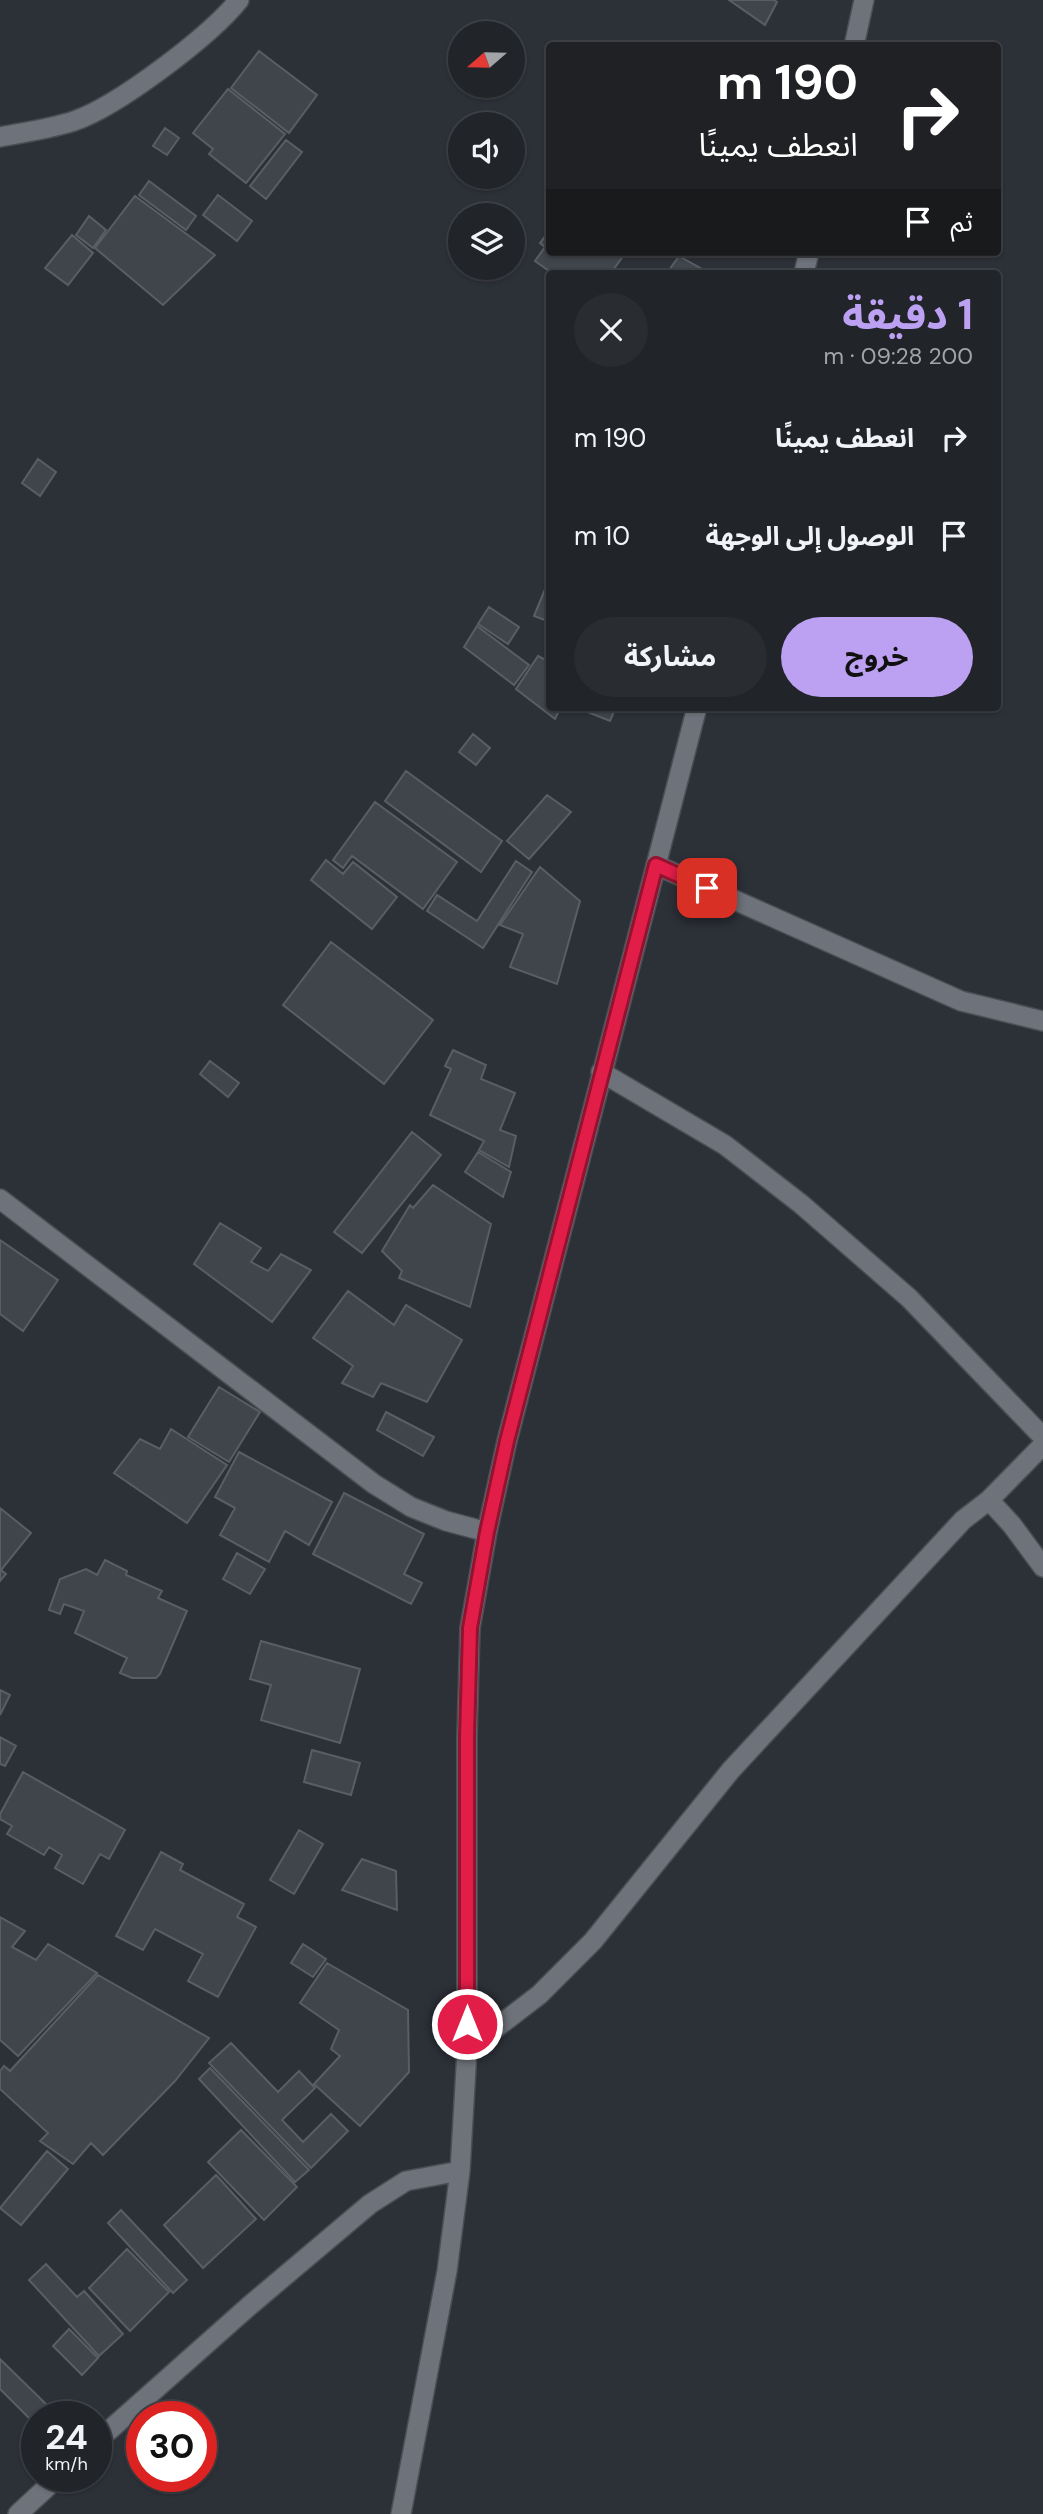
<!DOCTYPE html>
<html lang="ar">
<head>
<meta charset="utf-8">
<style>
	:root { --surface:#212429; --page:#292c31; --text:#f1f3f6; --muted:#a2a4a8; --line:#3e4146; --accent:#bca0f2 }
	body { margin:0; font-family:"DM Sans","Noto Sans Arabic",sans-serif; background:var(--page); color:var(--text); direction:rtl; height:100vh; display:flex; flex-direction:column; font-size:26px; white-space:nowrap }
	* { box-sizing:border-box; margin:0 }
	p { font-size:23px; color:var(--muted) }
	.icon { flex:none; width:38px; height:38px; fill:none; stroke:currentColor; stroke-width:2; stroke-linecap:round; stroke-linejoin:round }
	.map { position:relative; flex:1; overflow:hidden; direction:ltr }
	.side { position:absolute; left:546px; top:270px; width:455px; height:441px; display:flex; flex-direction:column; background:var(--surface); border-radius:7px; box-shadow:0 2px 5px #0004,0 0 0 2px var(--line); direction:rtl }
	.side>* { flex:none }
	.hud { position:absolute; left:546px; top:42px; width:455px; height:214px; border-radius:7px; box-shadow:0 2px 5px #0004,0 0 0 2px var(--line); direction:rtl; background:#202124; color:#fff; overflow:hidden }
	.needle { width:46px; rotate:250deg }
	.controls { position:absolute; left:448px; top:21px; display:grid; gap:14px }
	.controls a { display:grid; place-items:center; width:77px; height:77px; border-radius:50%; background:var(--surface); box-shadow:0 2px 5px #0004,0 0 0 2px var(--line); font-size:35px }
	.speed { position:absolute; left:21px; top:2401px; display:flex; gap:14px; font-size:35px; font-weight:700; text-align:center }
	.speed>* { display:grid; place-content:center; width:91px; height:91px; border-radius:50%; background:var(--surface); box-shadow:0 2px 5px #0004,0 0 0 2px var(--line); line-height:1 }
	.speed small { font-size:18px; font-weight:400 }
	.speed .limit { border:10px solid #d22; background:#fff; color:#111 }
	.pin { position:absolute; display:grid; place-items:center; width:60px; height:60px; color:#fff; margin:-30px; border-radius:14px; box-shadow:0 4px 10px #0006 }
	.me { position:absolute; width:77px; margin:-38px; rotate:0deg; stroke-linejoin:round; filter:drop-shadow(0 0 5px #0008) }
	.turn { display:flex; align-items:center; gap:24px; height:147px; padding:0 28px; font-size:32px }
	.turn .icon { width:91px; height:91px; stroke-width:2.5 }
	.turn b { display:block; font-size:49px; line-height:60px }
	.then { display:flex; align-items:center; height:66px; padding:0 28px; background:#0003; gap:14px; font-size:26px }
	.round { display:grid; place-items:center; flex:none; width:74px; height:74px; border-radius:37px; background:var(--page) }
	.summary { display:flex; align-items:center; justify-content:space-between; height:119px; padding:0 28px }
	h1 { font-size:42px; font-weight:700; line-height:52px; color:var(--accent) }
	.button { display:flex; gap:14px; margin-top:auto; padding:14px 28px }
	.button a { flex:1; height:80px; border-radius:42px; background:var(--accent); color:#111; font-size:28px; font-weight:700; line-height:80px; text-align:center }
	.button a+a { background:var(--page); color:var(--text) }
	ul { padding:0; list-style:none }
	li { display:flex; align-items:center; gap:21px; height:98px; padding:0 28px }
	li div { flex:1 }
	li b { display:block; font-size:26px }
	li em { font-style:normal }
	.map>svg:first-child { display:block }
	.building { fill:#40454c; stroke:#595e65; stroke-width:2 }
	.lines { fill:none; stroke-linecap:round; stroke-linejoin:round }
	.minor-casing { stroke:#4a4d53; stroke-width:22 }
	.minor { stroke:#6e727a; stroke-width:19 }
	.route-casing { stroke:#92132f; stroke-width:18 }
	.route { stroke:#e11d48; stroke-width:12 }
</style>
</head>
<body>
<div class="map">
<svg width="1043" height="2514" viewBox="0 0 1043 2514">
	<rect width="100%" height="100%" fill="#2c3037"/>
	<path class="building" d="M 729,0 L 774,0 L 777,2 L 765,25 Z
		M 259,51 L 317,95 L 289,133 L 231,88 Z
		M 228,89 L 285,134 L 246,183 L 209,154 L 213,149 L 193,133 Z
		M 165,128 L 179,138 L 167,155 L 153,146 Z
		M 286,140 L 302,152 L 266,199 L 250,186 Z
		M 149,181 L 196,216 L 186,230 L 139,195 Z
		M 218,195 L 252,221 L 237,241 L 203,215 Z
		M 135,196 L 215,255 L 163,305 L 95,248 Z
		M 89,216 L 106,230 L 93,248 L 76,235 Z
		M 550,230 L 550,252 L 626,252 L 611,273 L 552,273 L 535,261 L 545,247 L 540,243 Z
		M 72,235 L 93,253 L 68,285 L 45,268 Z
		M 679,256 L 709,273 L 667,273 Z
		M 38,459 L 56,472 L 40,496 L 22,483 Z
		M 550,577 L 550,622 L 534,616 Z
		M 489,607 L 519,627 L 508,644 L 478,624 Z
		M 477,626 L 529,665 L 514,685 L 464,647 Z
		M 538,656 L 550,662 L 550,707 L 561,707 L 555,719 L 516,689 Z
		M 575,707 L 616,707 L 610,721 Z
		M 473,734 L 490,748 L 476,765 L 459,752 Z
		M 406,771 L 502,841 L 481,872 L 385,801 Z
		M 547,795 L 571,812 L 529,859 L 507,841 Z
		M 375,802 L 457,862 L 423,909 L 352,856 L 343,868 L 333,860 Z
		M 326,860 L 343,874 L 353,862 L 397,897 L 372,929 L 311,880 Z
		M 516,861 L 532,872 L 483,948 L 427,911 L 437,895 L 477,921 Z
		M 540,867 L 580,901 L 557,984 L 510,967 L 523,934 L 500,925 Z
		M 331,942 L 433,1020 L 384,1084 L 283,1005 Z
		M 453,1050 L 486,1065 L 481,1079 L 515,1093 L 500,1130 L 516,1136 L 509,1167 L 479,1150 L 484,1141 L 430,1115 L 451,1069 L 445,1066 Z
		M 210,1061 L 239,1083 L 228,1097 L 200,1074 Z
		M 412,1132 L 441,1155 L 362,1253 L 334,1232 Z
		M 478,1152 L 511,1172 L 503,1197 L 465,1172 Z
		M 433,1185 L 491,1224 L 470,1307 L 399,1278 L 402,1271 L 382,1251 L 410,1205 L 413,1208 Z
		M 220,1223 L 261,1248 L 251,1262 L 268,1271 L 281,1254 L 311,1270 L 272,1322 L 194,1264 Z
		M 0,1240 L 58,1280 L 23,1331 L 0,1314 Z
		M 348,1291 L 394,1325 L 406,1305 L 462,1340 L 427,1402 L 381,1383 L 373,1397 L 342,1383 L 353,1366 L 313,1338 Z
		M 219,1387 L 260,1412 L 229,1462 L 188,1437 Z
		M 386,1412 L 434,1437 L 423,1456 L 377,1430 Z
		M 171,1429 L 227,1465 L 187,1523 L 114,1473 L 140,1439 L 160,1449 Z
		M 239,1452 L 332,1502 L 309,1545 L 285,1531 L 269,1562 L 220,1535 L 235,1508 L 215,1497 Z
		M 344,1493 L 424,1534 L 404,1574 L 422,1583 L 411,1604 L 313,1554 Z
		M 0,1508 L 31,1533 L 1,1570 L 6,1574 L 0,1581 Z
		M 237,1553 L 265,1569 L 250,1594 L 223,1579 Z
		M 105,1560 L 127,1571 L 126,1575 L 162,1591 L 158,1598 L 187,1611 L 160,1674 L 156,1678 L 132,1678 L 120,1673 L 127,1658 L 75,1633 L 84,1611 L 64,1604 L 60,1614 L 49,1610 L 60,1579 L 86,1569 L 97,1575 Z
		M 261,1641 L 360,1669 L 340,1743 L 261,1720 L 271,1685 L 250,1679 Z
		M 0,1690 L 10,1695 L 0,1715 Z
		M 0,1737 L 16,1746 L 5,1766 L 0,1764 Z
		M 312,1750 L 360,1763 L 351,1795 L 304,1782 Z
		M 23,1772 L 125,1830 L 109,1859 L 100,1854 L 83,1884 L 55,1868 L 62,1855 L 49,1847 L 44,1855 L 7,1834 L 12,1826 L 0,1819 L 0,1814 Z
		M 299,1830 L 323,1844 L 294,1894 L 270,1880 Z
		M 161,1852 L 183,1864 L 180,1870 L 244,1904 L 237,1917 L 256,1927 L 218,1997 L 188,1981 L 203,1954 L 155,1929 L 143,1950 L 116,1936 Z
		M 362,1859 L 396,1871 L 397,1910 L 342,1890 Z
		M 0,1917 L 25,1931 L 12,1947 L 36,1960 L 48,1944 L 97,1973 L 18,2056 L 0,2040 Z
		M 303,1944 L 326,1959 L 313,1977 L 291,1963 Z
		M 327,1963 L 408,2010 L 409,2072 L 360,2126 L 314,2084 L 340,2056 L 331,2049 L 339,2030 L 300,2003 Z
		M 98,1975 L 209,2038 L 175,2081 L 103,2155 L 91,2143 L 73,2164 L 40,2141 L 48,2133 L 0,2089 L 0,2071 L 4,2066 L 10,2071 Z
		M 231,2043 L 278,2092 L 299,2071 L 315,2088 L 282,2120 L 303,2142 L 331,2114 L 348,2131 L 311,2168 L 209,2063 Z
		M 210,2068 L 309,2170 L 295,2182 L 199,2079 Z
		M 241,2130 L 297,2187 L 264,2220 L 208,2162 Z
		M 47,2151 L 68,2169 L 21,2225 L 0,2208 Z
		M 216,2175 L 256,2219 L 203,2268 L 164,2225 Z
		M 121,2210 L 187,2280 L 173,2293 L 108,2223 Z
		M 127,2249 L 169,2292 L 130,2331 L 89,2288 Z
		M 46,2264 L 77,2297 L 84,2291 L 123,2334 L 99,2356 L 29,2280 Z
		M 69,2329 L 98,2358 L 82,2375 L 53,2346 Z
		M 0,2359 L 46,2404 L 31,2420 L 0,2389 Z"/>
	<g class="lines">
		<g class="minor-casing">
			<path id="minor" d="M 854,46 L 864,0
				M 0,137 C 25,132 50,129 74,121 C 118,106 210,36 239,0
				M 804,273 L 809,252
				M 656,865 L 961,1001 L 1043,1021
				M 601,1072 L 725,1145 L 801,1204 L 909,1298 L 1043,1437
				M 0,1199 L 374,1484 L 411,1507 L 446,1521 L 487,1532
				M 989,1500 L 1043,1445
				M 467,2050 L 539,1995 L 593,1941 L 731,1770 L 963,1520 L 989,1500 L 1012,1525 L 1043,1567
				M 96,2442 L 248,2307 L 370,2204 L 406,2181 L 460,2171
				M 18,2514 L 59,2476
				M 401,2514 L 447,2271 L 460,2171 L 467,2050 L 467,1737 L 470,1628 L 487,1532 L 507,1441 L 697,707"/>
		</g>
		<use href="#minor" class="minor"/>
	</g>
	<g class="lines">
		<g class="route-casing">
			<path id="route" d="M 467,2024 L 467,1737 L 470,1628 L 487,1532 L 507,1441 L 656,865 L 707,888"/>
		</g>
		<use href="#route" class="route"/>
	</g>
</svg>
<div class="controls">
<a><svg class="needle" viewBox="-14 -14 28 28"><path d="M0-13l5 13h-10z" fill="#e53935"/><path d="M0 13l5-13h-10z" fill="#a2a4a8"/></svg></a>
<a><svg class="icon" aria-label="sound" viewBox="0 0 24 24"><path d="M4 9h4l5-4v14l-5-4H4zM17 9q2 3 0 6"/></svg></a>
<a><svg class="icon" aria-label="layers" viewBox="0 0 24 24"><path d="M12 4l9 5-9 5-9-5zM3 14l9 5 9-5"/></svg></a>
</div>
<div class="speed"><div>24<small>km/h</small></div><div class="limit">30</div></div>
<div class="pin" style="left:707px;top:888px;background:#d93025"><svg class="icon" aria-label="arrive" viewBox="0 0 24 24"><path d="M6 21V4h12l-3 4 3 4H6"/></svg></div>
<svg class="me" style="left:467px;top:2024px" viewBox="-20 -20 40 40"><circle r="17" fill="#e11d48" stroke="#fff" stroke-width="3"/><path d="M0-11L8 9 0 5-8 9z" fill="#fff"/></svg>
<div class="hud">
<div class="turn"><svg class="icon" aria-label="right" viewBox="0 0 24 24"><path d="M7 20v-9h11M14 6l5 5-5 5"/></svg><div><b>190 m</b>انعطف يمينًا</div></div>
<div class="then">ثم<svg class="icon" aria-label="arrive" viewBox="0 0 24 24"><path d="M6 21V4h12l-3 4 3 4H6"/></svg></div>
</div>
<section class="side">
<div class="summary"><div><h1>1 دقيقة</h1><p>200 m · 09:28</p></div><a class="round"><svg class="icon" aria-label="close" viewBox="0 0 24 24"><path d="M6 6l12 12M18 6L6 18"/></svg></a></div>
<ul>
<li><svg class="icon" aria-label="right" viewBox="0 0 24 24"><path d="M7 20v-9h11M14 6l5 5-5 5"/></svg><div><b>انعطف يمينًا</b></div><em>190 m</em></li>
<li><svg class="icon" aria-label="arrive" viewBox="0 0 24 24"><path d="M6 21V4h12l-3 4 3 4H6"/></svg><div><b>الوصول إلى الوجهة</b></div><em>10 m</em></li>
</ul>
<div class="button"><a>خروج</a><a>مشاركة</a></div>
</section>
</div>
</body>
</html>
